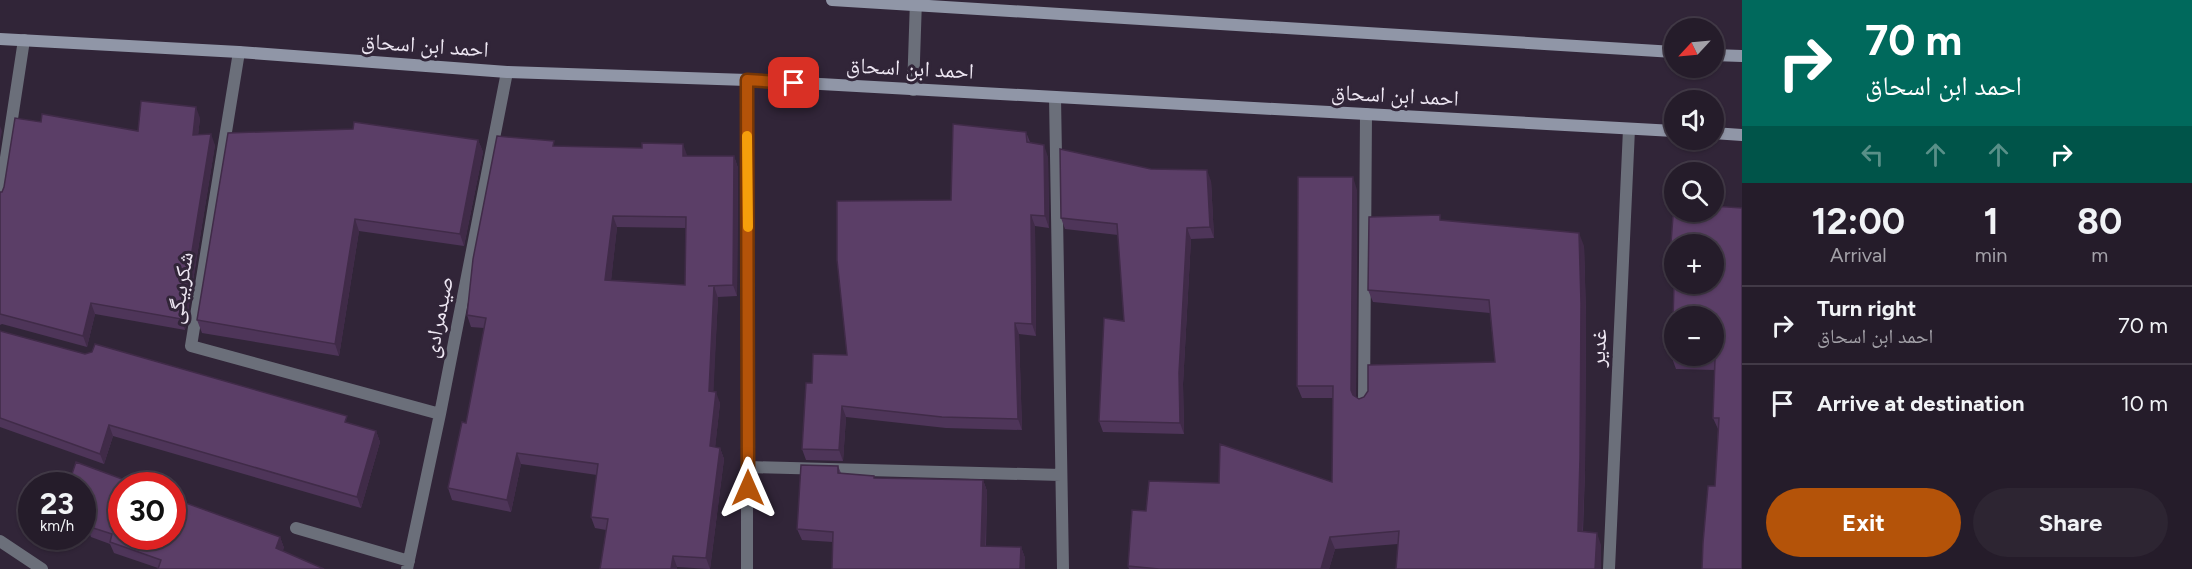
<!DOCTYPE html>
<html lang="en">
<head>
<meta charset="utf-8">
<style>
	:root { --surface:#251c2a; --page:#2d2532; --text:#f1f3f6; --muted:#a3a1a8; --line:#423a47; --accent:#b45309 }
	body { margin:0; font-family:Figtree,"Noto Naskh Arabic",sans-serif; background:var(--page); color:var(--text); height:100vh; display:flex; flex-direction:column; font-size:22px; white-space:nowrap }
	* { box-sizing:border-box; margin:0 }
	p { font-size:20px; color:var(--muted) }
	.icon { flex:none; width:33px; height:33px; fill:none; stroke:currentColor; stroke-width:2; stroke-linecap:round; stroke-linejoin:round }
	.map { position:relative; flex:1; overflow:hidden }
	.side { display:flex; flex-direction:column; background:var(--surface); width:450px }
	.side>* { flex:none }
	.hud { background:#00695c; color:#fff; overflow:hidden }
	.needle { width:39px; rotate:244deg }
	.controls { position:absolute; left:1664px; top:18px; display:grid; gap:12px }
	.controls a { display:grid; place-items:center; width:60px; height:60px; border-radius:50%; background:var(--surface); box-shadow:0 2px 4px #0004,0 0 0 2px var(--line); font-size:30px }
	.speed { position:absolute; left:18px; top:472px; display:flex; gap:12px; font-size:30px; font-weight:700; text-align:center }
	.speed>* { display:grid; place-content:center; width:78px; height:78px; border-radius:50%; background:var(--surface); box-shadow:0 2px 4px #0004,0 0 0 2px var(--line); line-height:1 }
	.speed small { font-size:15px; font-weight:400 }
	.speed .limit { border:9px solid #d22; background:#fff; color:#111 }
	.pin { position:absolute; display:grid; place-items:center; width:51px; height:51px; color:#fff; margin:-26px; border-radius:12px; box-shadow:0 3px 9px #0006 }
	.me { position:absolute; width:66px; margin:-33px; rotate:0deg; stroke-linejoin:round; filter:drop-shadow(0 0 4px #0008) }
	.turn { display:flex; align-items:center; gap:21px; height:126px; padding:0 24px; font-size:27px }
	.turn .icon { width:78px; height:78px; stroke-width:2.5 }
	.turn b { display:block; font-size:42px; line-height:51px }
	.lanes { display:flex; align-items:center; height:57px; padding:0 24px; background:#0003; justify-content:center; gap:30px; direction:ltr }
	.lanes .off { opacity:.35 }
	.eta { display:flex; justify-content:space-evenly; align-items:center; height:102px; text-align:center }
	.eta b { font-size:36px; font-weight:700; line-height:42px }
	.primary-button { display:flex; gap:12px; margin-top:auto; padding:12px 24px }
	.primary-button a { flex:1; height:69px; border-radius:36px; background:var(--accent); color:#fff; font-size:24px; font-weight:700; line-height:69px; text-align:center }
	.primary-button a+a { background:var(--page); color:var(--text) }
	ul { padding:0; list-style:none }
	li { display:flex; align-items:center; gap:18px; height:78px; padding:0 24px; border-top:2px solid var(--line) }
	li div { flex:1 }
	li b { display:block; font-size:22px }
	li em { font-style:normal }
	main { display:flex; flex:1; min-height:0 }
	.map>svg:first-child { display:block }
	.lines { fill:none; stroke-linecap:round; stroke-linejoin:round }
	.street { stroke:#6b6f7a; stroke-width:12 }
	.secondary { stroke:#9096a7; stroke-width:12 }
	.wall { fill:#4e3559; fill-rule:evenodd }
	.shaded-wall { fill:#402b48 }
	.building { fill:#5b3e67; stroke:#402b48; stroke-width:1.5; fill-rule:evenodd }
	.route-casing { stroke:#753606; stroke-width:15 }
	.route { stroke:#b45309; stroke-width:10 }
	.slow { stroke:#f59e0b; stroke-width:10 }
	.labels { text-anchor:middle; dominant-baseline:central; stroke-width:6; stroke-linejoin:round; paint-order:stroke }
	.street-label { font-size:22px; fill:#eee7f3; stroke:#312538 }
</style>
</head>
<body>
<main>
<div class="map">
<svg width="1742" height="569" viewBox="0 0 1742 569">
	<rect width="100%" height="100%" fill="#312538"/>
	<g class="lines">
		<path class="street" d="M 239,52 L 191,346 L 440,414
			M 913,90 L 916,0
			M 1055,97 L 1063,569
			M 0,197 L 24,40
			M 1364,403 L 1366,114
			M 748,467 L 1061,475
			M 296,528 L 409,561
			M 0,541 L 42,569
			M 407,569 L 440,414 L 507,72
			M 747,569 L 747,80
			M 1609,569 L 1629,129"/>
		<path class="secondary" d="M 832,0 L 1674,52
			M 0,39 L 239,52 L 507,72 L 747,80 L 1674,131
			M 1713,55 L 1742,56
			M 1713,133 L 1742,135"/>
	</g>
	<path class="wall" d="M 200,118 L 198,135 L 215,145 L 185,330 L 95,314 L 87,347 L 2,324 L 0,325 L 0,192 L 2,192 L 41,122 L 138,131 Z
		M 1026,132 L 1030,142 L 1048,157 L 1049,228 L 1035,226 L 1036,336 L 1019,334 L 1022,430 L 946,428 L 846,417 L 843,461 L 806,460 L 802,449 L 812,383 L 847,355 L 951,200 Z
		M 478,140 L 483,152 L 464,246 L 359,231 L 339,356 L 202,333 L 197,320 Z
		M 555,146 L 687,155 L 687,156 L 734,156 L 738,168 L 737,296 L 718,297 L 713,391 L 720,403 L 715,447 L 720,448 L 724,459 L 710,569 L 677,567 L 606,530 L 595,528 L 591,517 L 597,475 L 521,464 L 511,512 L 452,500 L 448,488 L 466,423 L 484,328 L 471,327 L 467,315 ZM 617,227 L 686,228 L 685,285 L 611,280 Z
		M 1211,181 L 1214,238 L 1191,239 L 1183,384 L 1184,434 L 1103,432 L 1099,421 L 1124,321 L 1118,235 L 1065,229 L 1061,218 Z
		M 1357,190 L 1356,397 L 1359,399 L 1495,362 L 1490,313 L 1373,302 L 1368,290 L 1442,220 L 1584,246 L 1586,316 L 1585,471 L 1583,531 L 1601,545 L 1601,569 L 1396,569 L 1398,544 L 1335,549 L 1329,569 L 1129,569 L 1128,566 L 1146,511 L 1219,483 L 1332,482 L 1333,398 L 1302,398 L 1297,386 Z
		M 1674,203 L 1674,212 L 1713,212 L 1713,206 L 1742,208 L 1742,569 L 1702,569 L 1703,543 L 1708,486 L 1715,486 L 1718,429 L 1713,418 L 1715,370 L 1676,369 L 1672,358 L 1674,284 L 1713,284 L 1713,244 L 1674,244 L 1674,267 L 1670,256 ZM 1674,316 L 1713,316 L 1713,356 L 1674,356 Z
		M 0,331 L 85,354 L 349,423 L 376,431 L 380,442 L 361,508 L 113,436 L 104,464 L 0,427 Z
		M 838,466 L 841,473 L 875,478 L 983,480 L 987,491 L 986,546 L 1021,547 L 1025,558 L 1025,569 L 832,569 L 833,542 L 802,540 L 797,529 Z
		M 82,486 L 280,537 L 284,548 L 158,568 L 114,553 L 110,544 L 91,537 L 89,532 L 82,530 Z"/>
	<path class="shaded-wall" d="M 196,107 L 200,118 L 197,146 L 193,135 Z
		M 0,126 L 2,131 L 0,142 Z
		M 211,134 L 215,145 L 185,330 L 181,319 Z
		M 478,140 L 483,152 L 464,246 L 460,234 Z
		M 683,144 L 687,155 L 687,168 L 683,156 Z
		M 1044,145 L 1048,157 L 1049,228 L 1045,216 Z
		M 734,156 L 738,168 L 737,296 L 733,285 Z
		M 1207,170 L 1211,181 L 1214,238 L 1210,227 Z
		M 1353,177 L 1357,190 L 1356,403 L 1351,390 Z
		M 1031,215 L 1035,226 L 1036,336 L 1032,324 Z
		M 613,216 L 617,227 L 610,291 L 605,280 Z
		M 355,219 L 359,231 L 339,356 L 335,344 Z
		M 1187,228 L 1191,239 L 1183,384 L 1184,434 L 1180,423 L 1179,373 Z
		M 1579,233 L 1584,246 L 1586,316 L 1585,471 L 1582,543 L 1578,531 Z
		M 714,286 L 718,298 L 713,402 L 709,391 Z
		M 91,303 L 95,314 L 87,347 L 83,336 Z
		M 1015,323 L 1019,334 L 1022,430 L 1018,419 Z
		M 716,392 L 720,403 L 714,458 L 710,446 Z
		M 842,406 L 846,417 L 843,461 L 839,450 Z
		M 109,425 L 113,436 L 104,464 L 100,454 Z
		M 376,431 L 380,442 L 361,508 L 357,497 Z
		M 720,448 L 724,459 L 710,569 L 706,558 Z
		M 517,453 L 521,464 L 511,512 L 507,500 Z
		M 983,480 L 987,491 L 985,557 L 981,546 Z
		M 1597,533 L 1601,545 L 1601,569 L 1595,569 Z
		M 280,537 L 284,548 L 280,559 L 276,548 Z
		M 1330,537 L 1335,549 L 1329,569 L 1321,569 Z
		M 1021,547 L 1025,558 L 1025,569 L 1020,569 Z
		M 673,556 L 677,567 L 677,569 L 671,569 Z"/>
	<path class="building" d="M 141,101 L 196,107 L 193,135 L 211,134 L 181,319 L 91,303 L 83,336 L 0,314 L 0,192 L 2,192 L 4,187 L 15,118 L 41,122 L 42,114 L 138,131 Z
		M 354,122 L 478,140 L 460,234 L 355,219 L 335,344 L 197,320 L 228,133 L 353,129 Z
		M 953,124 L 1026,132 L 1027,142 L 1044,145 L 1045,216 L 1031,215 L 1032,324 L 1015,323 L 1018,419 L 942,417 L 842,406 L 839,450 L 802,449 L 806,383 L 812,383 L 813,354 L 847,355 L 837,260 L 837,201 L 951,200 Z
		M 497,136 L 554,141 L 553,146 L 642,148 L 642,143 L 683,144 L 683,156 L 734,156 L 733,285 L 708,286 L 714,286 L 709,391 L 716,392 L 710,446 L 720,448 L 706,558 L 673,556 L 671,569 L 600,569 L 608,519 L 591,517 L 598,464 L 517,453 L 507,500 L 448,488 L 462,422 L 466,423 L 486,318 L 467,315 L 473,259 ZM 613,216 L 686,217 L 685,285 L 605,280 Z
		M 1060,149 L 1151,169 L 1207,170 L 1210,227 L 1187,228 L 1179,373 L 1180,423 L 1099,421 L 1104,318 L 1124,321 L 1117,224 L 1061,218 Z
		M 1298,177 L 1353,177 L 1351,390 L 1353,395 L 1359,399 L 1364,397 L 1368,391 L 1368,365 L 1495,362 L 1489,300 L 1368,290 L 1369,217 L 1440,215 L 1440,220 L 1579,233 L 1581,303 L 1580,458 L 1578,531 L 1597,533 L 1595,569 L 1396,569 L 1399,531 L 1330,537 L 1321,569 L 1159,569 L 1128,566 L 1132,510 L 1146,511 L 1149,481 L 1219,483 L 1220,444 L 1332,482 L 1333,386 L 1297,386 Z
		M 1674,203 L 1674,212 L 1713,212 L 1713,206 L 1742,208 L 1742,569 L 1702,569 L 1703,543 L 1708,486 L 1715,486 L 1719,418 L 1713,418 L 1715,359 L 1672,358 L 1674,284 L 1713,284 L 1713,244 L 1674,244 L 1674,256 L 1670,256 ZM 1674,316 L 1713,316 L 1713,356 L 1674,356 Z
		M 0,331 L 85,354 L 92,352 L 95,344 L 347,416 L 345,422 L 376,431 L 357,497 L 109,425 L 100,454 L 0,418 Z
		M 76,462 L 141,486 L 122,486 L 122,537 L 172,537 L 172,498 L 280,537 L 276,548 L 324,569 L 158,569 L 161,560 L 110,542 L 112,534 L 87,526 L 89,522 L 82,520 L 82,486 L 68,486 Z
		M 801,465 L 838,466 L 838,473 L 874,476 L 874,478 L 983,480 L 981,546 L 1021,547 L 1020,569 L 832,569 L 833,532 L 797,529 Z"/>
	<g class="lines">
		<g class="route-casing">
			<path id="route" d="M 748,488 L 747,80 L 794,83"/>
		</g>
		<use href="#route" class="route"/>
		<path class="slow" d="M 747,136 L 748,227"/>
	</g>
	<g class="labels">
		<g class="street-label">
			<text transform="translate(425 45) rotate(4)">احمد ابن اسحاق</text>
			<text transform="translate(910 68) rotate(3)">احمد ابن اسحاق</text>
			<text transform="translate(1395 95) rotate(3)">احمد ابن اسحاق</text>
			<text transform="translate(180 288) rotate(-81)">شکربیگی</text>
			<text transform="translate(438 317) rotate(-79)">صیدمرادی</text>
			<text transform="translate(1598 348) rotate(-87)">غدیر</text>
		</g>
	</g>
</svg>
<div class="controls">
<a><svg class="needle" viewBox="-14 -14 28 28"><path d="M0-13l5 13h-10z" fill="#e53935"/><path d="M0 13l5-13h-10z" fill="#a3a1a8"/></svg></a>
<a><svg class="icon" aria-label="sound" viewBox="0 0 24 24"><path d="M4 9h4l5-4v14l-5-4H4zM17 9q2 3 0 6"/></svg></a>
<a><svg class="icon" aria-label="search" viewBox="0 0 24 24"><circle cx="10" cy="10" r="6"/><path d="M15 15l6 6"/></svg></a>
<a>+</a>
<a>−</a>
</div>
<div class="speed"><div>23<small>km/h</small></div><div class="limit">30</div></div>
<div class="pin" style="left:794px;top:83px;background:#d93025"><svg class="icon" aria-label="arrive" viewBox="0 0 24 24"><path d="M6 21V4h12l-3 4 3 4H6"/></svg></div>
<svg class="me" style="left:748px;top:488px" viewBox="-20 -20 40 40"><path d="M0-17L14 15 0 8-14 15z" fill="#b45309" stroke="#fff" stroke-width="4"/></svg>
</div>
<section class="side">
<div class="hud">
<div class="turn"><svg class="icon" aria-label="right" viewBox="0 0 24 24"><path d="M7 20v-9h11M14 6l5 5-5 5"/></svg><div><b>70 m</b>احمد ابن اسحاق</div></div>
<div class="lanes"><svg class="icon off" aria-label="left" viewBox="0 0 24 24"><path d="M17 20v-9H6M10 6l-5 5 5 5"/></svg><svg class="icon off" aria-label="ahead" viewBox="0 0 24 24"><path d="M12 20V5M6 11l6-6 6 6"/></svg><svg class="icon off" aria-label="ahead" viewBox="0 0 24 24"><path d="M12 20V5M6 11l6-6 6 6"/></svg><svg class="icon" aria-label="right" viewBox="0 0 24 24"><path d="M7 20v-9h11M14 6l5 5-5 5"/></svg></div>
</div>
<div class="eta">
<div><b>12:00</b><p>Arrival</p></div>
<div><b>1</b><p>min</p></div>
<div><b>80</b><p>m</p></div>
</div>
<ul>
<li><svg class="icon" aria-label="right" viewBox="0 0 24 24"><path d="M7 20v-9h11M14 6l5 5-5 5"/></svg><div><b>Turn right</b><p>احمد ابن اسحاق</p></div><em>70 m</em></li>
<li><svg class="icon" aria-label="arrive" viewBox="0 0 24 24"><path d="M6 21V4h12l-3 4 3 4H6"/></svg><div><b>Arrive at destination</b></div><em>10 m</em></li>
</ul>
<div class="primary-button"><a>Exit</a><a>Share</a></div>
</section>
</main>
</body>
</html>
